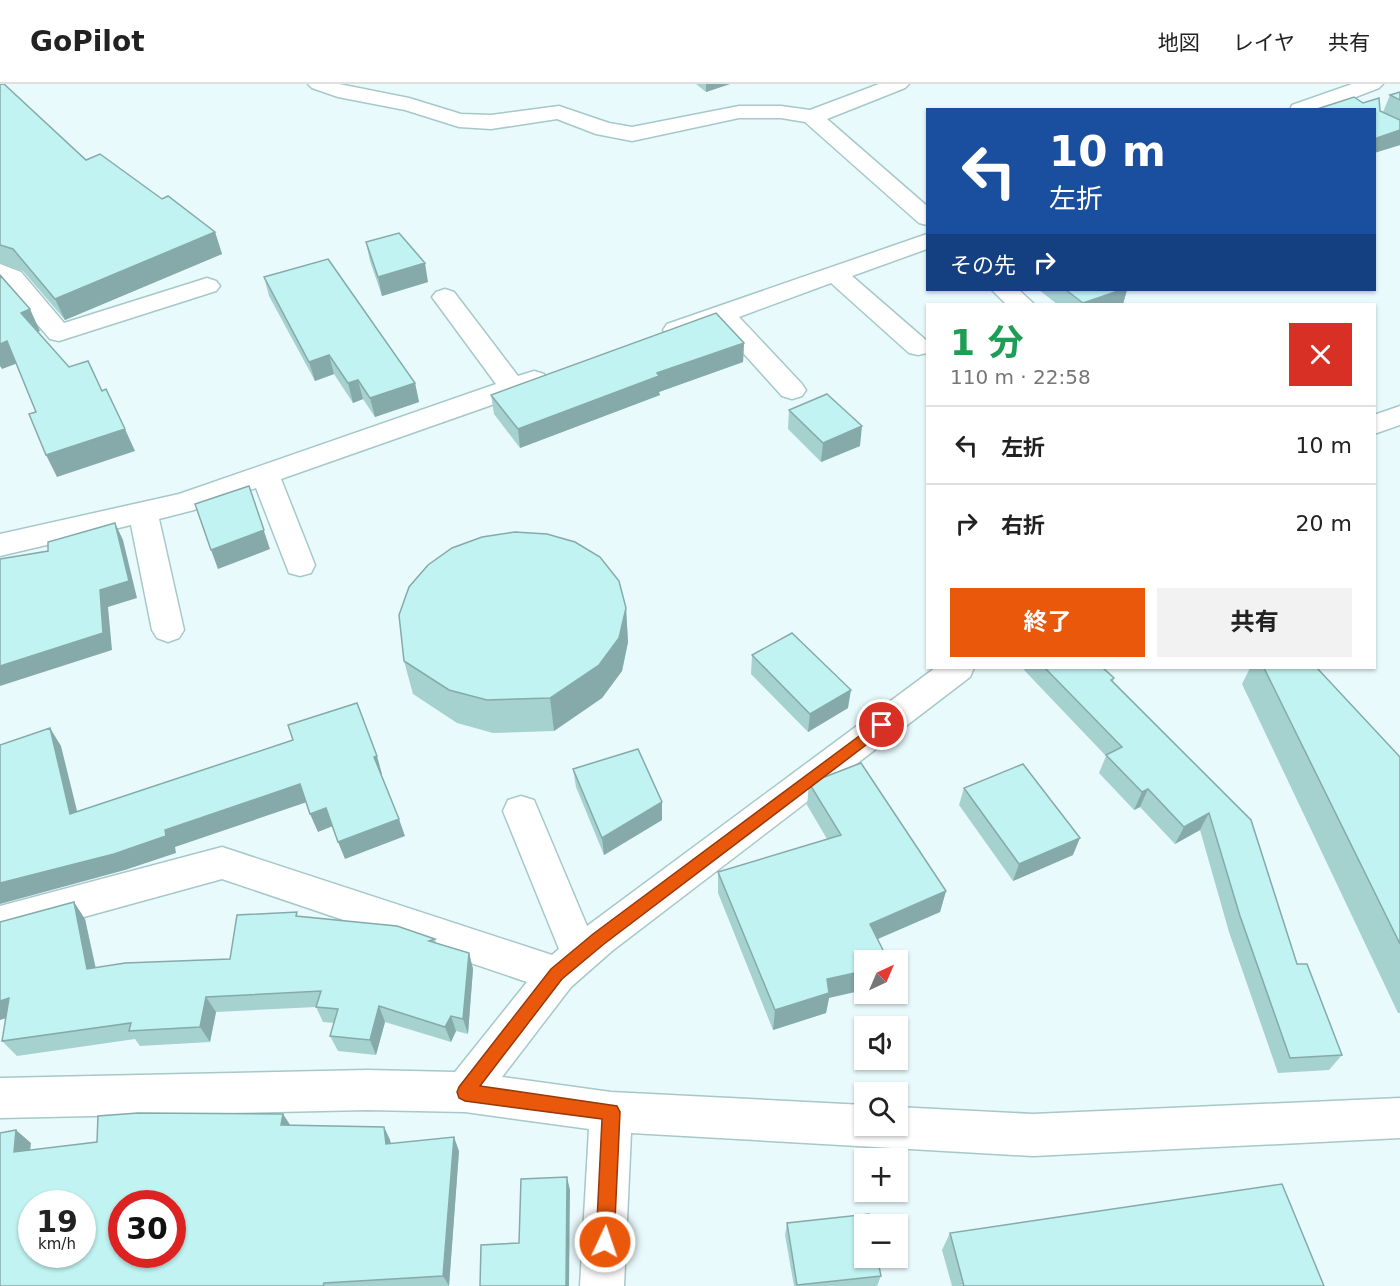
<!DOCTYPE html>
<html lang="ja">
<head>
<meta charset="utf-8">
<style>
	:root { --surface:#fff; --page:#f2f2f2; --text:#222; --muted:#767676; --line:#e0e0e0; --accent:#ea580c }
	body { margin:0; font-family:"DejaVu Sans","Noto Sans JP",sans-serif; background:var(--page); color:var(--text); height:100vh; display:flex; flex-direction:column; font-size:22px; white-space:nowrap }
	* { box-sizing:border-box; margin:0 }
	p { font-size:20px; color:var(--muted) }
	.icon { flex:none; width:33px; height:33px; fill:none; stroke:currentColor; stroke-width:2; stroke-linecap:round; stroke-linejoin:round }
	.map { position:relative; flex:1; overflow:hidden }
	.side { position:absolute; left:926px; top:219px; width:450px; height:366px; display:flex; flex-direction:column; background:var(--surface); border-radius:0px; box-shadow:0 2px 4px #0004 }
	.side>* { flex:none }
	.hud { position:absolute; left:926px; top:24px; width:450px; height:183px; border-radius:0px; box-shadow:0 2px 4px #0004; background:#1a4fa0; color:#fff; overflow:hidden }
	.needle { width:39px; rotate:44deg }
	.fabs { position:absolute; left:854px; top:866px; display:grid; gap:12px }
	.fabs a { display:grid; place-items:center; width:54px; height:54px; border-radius:0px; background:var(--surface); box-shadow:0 2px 4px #0004; font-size:30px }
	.speed { position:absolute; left:18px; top:1106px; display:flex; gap:12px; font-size:30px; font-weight:700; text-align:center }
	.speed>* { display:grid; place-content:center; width:78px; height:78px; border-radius:50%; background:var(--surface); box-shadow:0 2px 4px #0004; line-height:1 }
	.speed small { font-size:15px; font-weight:400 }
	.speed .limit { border:9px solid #d22; background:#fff; color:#111 }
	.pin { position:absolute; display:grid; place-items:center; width:51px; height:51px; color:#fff; margin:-26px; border:3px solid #fff; border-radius:50%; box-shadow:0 2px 6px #0007 }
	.me { position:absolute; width:66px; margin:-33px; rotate:3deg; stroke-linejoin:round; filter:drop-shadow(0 0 4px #0008) }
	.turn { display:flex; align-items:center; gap:21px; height:126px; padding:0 24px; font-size:27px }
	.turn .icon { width:78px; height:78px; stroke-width:2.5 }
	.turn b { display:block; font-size:42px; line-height:51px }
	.then { display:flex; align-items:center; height:57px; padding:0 24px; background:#0003; gap:12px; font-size:22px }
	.round { display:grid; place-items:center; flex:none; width:63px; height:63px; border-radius:0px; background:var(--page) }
	.summary { display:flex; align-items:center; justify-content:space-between; height:102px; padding:0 24px }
	h1 { font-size:36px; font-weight:700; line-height:45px; color:#1e9e55 }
	.cta { display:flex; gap:12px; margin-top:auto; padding:12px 24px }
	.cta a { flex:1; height:69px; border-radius:0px; background:var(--accent); color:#fff; font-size:24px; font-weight:700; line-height:69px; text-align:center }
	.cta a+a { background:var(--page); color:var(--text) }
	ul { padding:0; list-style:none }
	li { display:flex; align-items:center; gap:18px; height:78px; padding:0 24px; border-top:2px solid var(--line) }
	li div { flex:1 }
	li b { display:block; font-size:22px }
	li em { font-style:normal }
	header { display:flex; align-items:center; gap:36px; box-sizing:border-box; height:84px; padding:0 30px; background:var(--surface); border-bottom:2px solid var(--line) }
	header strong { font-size:28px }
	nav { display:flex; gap:33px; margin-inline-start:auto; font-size:21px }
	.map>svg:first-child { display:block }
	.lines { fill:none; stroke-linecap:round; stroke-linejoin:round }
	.minor-casing { stroke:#a6c8c8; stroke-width:3 }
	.minor { fill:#fff; fill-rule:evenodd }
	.wall { fill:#a5d1cf }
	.shaded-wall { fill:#86aaa9 }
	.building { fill:#c0f3f1; stroke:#86aaa9; stroke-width:1.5; fill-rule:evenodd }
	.route { fill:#ea580c; stroke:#983908; stroke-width:1.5 }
</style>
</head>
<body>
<header>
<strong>GoPilot</strong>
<nav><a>地図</a><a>レイヤ</a><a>共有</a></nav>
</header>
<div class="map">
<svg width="1400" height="1202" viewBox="0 0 1400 1202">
	<rect width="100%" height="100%" fill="#e9fafd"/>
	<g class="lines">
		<g class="minor-casing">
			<path id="minor" d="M 308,0 L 339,0 L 409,14 L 461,30 L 491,31 L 559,22 L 609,39 L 632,43 L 739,22 L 781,22 L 810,26 L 879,0 L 909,0 L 905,4 L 827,35 L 927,122 L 927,141 L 919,139 L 805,38 L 781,34 L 739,34 L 632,57 L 596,50 L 557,35 L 491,45 L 459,43 L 405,26 L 338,13 L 312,4 Z
				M 1352,0 L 1383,0 L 1379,4 L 1322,26 L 1290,26 L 1292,21 Z
				M 927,150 L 927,165 L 852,192 L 927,257 L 927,269 L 918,271 L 909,269 L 831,199 L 739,233 L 802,300 L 806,306 L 802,312 L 792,315 L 782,312 L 717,240 L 676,254 L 667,252 L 663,246 L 667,240 Z
				M 0,180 L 21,188 L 64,239 L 207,194 L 216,197 L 220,202 L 216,207 L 59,257 L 50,255 L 0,197 Z
				M 445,205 L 454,208 L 518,292 L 534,287 L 544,290 L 547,296 L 544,302 L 523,310 L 281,395 L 315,481 L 311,489 L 300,492 L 289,489 L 256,404 L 194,426 L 159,435 L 184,546 L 179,554 L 168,558 L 157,554 L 152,546 L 131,441 L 0,472 L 0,450 L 179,410 L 496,300 L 432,213 L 436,208 Z
				M 992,206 L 1019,206 L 1034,220 L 1006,220 Z
				M 1400,322 L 1400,341 L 1374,350 L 1374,331 Z
				M 935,584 L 974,584 L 970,593 L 612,867 L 571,903 L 502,993 L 611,1008 L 864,1021 L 864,1041 L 897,1041 L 897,1023 L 1033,1030 L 1400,1014 L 1400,1054 L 1033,1072 L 631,1049 L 624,1202 L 580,1202 L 589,1045 L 465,1028 L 367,1026 L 0,1034 L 0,994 L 367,986 L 455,988 L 527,898 L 222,795 L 0,856 L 0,822 L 222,763 L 552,871 L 559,865 L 503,727 L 508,716 L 521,712 L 534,716 L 587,842 Z"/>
		</g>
		<use href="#minor" class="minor"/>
	</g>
	<path class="wall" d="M 0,0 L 6,2 L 86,76 L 162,115 L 215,148 L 222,170 L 65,236 L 23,187 L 0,179 Z
		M 696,0 L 730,0 L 706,8 Z
		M 1400,8 L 1400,61 L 1374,69 L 1363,19 L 1392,32 L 1383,28 L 1390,11 Z
		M 366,158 L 428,198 L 382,212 L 370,177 Z
		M 264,193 L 415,299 L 419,318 L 375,333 L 363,315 L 353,319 L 334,290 L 315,297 L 269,212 Z
		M 1039,206 L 1127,206 L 1123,220 L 1057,220 Z
		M 744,259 L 743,278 L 659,308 L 660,311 L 520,364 L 494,330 L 491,311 Z
		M 789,326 L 860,362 L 821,378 L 788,345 Z
		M 626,524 L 628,558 L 622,587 L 602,614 L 554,647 L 493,649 L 457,639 L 413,610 L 404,577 Z
		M 752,571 L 848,624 L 808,648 L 751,590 Z
		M 1025,584 L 1103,584 L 1114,594 L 1113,598 L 1251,736 L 1297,880 L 1342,971 L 1329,986 L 1278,989 L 1229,848 L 1200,746 L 1175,760 L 1140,723 L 1134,726 L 1099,689 L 1106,672 L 1024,586 Z
		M 1250,584 L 1317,584 L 1400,673 L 1400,929 L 1398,929 L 1242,600 Z
		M 573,685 L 662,718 L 662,736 L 604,771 L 576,703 Z
		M 809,699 L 946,807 L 940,828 L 878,855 L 829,914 L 826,929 L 773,946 L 718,809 L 718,788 L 827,755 L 807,721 Z
		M 964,704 L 1073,771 L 1013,797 L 959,721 Z
		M 299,832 L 435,855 L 436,859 L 469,869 L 473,885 L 468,950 L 456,947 L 451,958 L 385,938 L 376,971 L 338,967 L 330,952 L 334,939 L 323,938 L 316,923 L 216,928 L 210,958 L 140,962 L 135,955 L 17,972 L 2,957 L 6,935 L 85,835 L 96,884 L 230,875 Z
		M 283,1030 L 290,1041 L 384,1043 L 390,1056 L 391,1059 L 459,1067 L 449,1202 L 0,1202 L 31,1059 L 30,1066 L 97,1058 Z
		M 787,1139 L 881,1192 L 877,1202 L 794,1202 L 785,1151 Z
		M 950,1149 L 1324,1202 L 952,1202 L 942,1166 Z"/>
	<path class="shaded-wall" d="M 706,0 L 730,0 L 706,8 Z
		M 1400,46 L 1400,61 L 1374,69 L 1374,55 Z
		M 215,148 L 222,170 L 65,236 L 55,215 Z
		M 425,179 L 428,198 L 382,212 L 378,193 Z
		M 1121,206 L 1127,206 L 1123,220 L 1082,220 L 1083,219 Z
		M 30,225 L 40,247 L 31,251 L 21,229 Z
		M 7,257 L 18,279 L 2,285 L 0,282 L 0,260 Z
		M 744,259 L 743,278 L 659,308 L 660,311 L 520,364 L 518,345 L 657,289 Z
		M 329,271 L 334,290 L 315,297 L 309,278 Z
		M 358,296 L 363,315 L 353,319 L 348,299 Z
		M 415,299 L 419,318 L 375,333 L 370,314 Z
		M 862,342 L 860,362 L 821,378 L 823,359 Z
		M 125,345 L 135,367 L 57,393 L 46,371 Z
		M 249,402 L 270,465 L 218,485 L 211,466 Z
		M 115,439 L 123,456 L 137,514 L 108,523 L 112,566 L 0,602 L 0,582 L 100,506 Z
		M 626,524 L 628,558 L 622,587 L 602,614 L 554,647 L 550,614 Z
		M 851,606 L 848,624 L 808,648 L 810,630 Z
		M 50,644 L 61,662 L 82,747 L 70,730 Z
		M 377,672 L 382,690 L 380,691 L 374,673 Z
		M 300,700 L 307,718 L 175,763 L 176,769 L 125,786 L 0,820 L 0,799 L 165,746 Z
		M 1148,705 L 1140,723 L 1134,726 L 1142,708 Z
		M 662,718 L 662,736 L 604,771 L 602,754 Z
		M 326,724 L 333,742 L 318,748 L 310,730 Z
		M 1209,729 L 1200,746 L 1175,760 L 1184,743 Z
		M 399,735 L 405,752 L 345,775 L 338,758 Z
		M 1080,754 L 1073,771 L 1013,797 L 1019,780 Z
		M 946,807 L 940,828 L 866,860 L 870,840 Z
		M 74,818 L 85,835 L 99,901 L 87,885 Z
		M 469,869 L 473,885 L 468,950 L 463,935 Z
		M 864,887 L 864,906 L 829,914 L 826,929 L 773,946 L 775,926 L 827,895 Z
		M 206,913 L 216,928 L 210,958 L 200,943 Z
		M 9,914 L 23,929 L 0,936 L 0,917 Z
		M 379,922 L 385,938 L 376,971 L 370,956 Z
		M 451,932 L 456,947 L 451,958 L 445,943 Z
		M 283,1030 L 292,1044 L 281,1041 Z
		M 384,1043 L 390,1056 L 392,1073 L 386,1060 Z
		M 16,1046 L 31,1059 L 28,1081 L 14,1068 Z
		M 454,1053 L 459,1067 L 449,1202 L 443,1192 Z
		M 567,1093 L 570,1106 L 569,1202 L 566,1202 Z"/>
	<path class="building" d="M 0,0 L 4,0 L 86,76 L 100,70 L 162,115 L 168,112 L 215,148 L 55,215 L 13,165 L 0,161 Z
		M 1400,8 L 1400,16 L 1390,11 Z
		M 1354,13 L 1363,19 L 1379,14 L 1380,27 L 1400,36 L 1400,46 L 1374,55 L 1374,26 L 1314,26 Z
		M 399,149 L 425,179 L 378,193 L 366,158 Z
		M 328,175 L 415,299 L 370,314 L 358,296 L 348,299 L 329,271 L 309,278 L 264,193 Z
		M 0,191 L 30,225 L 21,229 L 69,283 L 88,277 L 102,307 L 106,305 L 125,345 L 46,371 L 29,330 L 36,328 L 7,257 L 0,260 Z
		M 1066,206 L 1121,206 L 1083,219 Z
		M 716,229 L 744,259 L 657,289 L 659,292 L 518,345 L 491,311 Z
		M 827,310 L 862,342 L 823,359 L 789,326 Z
		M 249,402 L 264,446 L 211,466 L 195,420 Z
		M 115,439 L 129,497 L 100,506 L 103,549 L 0,582 L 0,475 L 48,467 L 48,458 Z
		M 515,448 L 547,450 L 575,458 L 600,473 L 619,497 L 626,524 L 619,554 L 599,581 L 550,614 L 487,616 L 449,606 L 404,577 L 399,531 L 409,503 L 428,481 L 452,464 L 482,453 Z
		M 792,549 L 851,606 L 810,630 L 752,571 Z
		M 1045,584 L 1103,584 L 1114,594 L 1111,596 L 1251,736 L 1297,880 L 1307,880 L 1342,971 L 1290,974 L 1240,832 L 1209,729 L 1184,743 L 1148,705 L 1142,708 L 1106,671 L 1122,663 Z
		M 1264,584 L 1317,584 L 1400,673 L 1400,860 Z
		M 357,619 L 377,672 L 374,673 L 399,735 L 338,758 L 326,724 L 310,730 L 300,700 L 165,746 L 166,752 L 114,770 L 0,799 L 0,661 L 50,644 L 70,730 L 293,656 L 288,641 Z
		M 638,665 L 662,718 L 602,754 L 573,685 Z
		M 861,679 L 946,807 L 870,840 L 888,876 L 864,876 L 864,887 L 827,895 L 829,909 L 775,926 L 718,788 L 841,751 L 809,699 Z
		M 1023,680 L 1080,754 L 1019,780 L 964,704 Z
		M 74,818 L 87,885 L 125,879 L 230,875 L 237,831 L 297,828 L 296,832 L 397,842 L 435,855 L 429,857 L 469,869 L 463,935 L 451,932 L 445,943 L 379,922 L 370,956 L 330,952 L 338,925 L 316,923 L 321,907 L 206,913 L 200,943 L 129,947 L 131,939 L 2,957 L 9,914 L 0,917 L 0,838 Z
		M 138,1029 L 283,1030 L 281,1041 L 384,1043 L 386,1060 L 454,1053 L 443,1192 L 324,1199 L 323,1202 L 0,1202 L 0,1049 L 16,1046 L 14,1068 L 97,1058 L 98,1032 ZM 32,1119 L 82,1119 L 82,1170 L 32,1170 ZM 122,1119 L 172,1119 L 172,1170 L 122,1170 Z
		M 567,1093 L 566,1202 L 480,1202 L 481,1161 L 519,1159 L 521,1095 Z
		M 1282,1100 L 1324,1202 L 964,1202 L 950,1149 Z
		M 869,1130 L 871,1140 L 864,1140 L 864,1173 L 877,1173 L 881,1192 L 797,1201 L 787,1139 Z"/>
	<path class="route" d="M 882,635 L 887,637 L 889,641 L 887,645 L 604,860 L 562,895 L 480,1002 L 617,1022 L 620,1028 L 614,1158 L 611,1165 L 605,1168 L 598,1165 L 596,1158 L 602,1035 L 465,1017 L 459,1014 L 457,1008 L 459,1003 L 551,885 L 593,850 Z"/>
</svg>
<div class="fabs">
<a><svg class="needle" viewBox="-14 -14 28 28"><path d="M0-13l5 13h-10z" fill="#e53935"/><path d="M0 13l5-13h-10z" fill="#767676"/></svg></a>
<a><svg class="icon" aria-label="sound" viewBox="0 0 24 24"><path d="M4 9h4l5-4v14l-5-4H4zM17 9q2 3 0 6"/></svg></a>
<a><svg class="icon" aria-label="search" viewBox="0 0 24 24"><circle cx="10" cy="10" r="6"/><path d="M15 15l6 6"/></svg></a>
<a>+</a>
<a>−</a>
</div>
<div class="speed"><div>19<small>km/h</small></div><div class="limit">30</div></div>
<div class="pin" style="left:882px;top:641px;background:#d93025"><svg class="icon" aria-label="arrive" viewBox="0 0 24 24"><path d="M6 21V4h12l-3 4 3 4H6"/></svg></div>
<svg class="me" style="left:605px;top:1158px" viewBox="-20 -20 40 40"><circle r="17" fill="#ea580c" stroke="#fff" stroke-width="3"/><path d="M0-11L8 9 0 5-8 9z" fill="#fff"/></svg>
<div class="hud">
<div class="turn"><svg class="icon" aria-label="left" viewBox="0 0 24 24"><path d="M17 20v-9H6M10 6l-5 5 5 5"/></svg><div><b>10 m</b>左折</div></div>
<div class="then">その先<svg class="icon" aria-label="right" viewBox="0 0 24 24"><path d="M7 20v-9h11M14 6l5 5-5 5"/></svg></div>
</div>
<section class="side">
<div class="summary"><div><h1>1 分</h1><p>110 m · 22:58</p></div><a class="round" style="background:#d93025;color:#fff"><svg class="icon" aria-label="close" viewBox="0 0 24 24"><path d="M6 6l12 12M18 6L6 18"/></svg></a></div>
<ul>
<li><svg class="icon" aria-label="left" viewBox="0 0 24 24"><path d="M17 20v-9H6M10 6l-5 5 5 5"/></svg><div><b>左折</b></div><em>10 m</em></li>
<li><svg class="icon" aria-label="right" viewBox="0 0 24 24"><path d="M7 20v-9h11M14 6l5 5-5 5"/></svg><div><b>右折</b></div><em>20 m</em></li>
</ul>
<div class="cta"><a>終了</a><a>共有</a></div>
</section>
</div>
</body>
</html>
